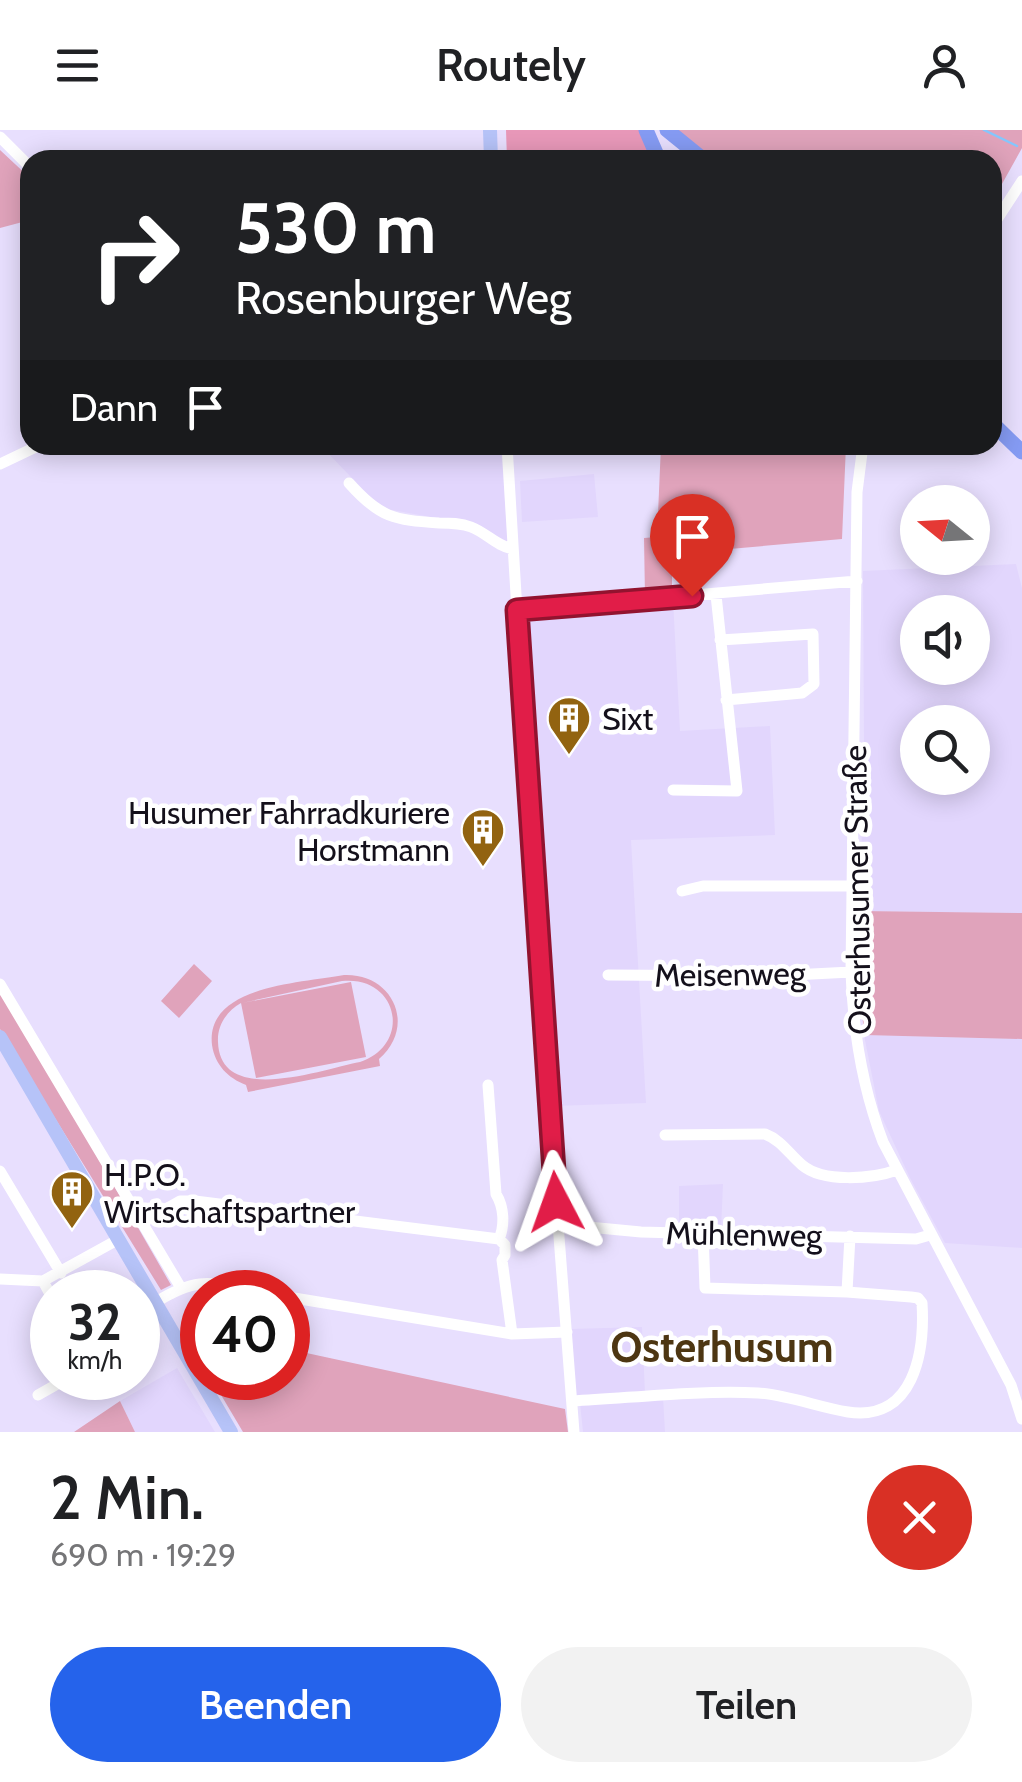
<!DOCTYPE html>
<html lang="de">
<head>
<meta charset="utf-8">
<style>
	:root { --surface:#fff; --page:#f2f2f2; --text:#202124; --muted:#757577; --accent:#2563eb }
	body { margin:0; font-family:Cabin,sans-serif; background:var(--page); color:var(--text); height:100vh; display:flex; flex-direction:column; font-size:38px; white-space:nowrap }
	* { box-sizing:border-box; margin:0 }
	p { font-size:32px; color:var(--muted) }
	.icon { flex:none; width:55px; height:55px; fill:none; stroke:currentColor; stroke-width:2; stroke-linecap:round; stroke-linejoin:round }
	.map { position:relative; height:1302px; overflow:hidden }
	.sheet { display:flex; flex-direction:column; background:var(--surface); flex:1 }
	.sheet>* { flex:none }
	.hud { position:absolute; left:20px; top:20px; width:982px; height:305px; border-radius:30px; box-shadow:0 5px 25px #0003; background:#202124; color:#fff; overflow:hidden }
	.needle { width:65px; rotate:288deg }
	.controls { position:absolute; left:900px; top:355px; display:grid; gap:20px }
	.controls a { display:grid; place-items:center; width:90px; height:90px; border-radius:50%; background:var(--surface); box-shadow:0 5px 25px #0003; font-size:50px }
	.speed { position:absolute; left:30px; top:1140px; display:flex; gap:20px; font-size:50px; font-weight:700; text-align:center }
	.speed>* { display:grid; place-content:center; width:130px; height:130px; border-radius:50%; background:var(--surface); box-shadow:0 5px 25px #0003; line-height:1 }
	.speed small { font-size:25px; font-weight:400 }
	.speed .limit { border:15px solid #d22; background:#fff; color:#111 }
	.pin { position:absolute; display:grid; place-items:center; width:85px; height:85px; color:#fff; margin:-102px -42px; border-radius:50% 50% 50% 0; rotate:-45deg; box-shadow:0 0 10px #0007 }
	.pin .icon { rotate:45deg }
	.me { position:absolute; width:110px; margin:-55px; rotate:356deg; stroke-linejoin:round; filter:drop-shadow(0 0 8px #0008) }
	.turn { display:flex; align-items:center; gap:35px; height:210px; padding:0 50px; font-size:45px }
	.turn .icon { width:130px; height:130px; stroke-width:2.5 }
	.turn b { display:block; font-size:70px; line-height:85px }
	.then { display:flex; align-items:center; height:95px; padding:0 50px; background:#0003; gap:20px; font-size:38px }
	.round { display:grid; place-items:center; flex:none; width:105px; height:105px; border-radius:52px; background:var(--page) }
	.head { display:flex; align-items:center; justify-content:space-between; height:170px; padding:0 50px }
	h1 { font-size:60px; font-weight:600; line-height:75px }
	.cta { display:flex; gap:20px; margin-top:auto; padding:20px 50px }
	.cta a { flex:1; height:115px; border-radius:60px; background:var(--accent); color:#fff; font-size:40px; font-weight:600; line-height:115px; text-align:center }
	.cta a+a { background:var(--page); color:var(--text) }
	header { display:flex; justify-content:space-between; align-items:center; height:130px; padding:0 50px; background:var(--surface); font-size:45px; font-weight:600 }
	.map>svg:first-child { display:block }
	.built { fill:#e2d6fd; fill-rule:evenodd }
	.green { fill:#e0a3bb; fill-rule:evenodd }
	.forest { fill:#e898b9 }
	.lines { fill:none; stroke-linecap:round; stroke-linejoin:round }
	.stream { stroke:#84c6fd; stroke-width:2.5 }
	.minor { stroke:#fff; stroke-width:11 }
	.major { stroke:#b6c3f8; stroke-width:14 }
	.highway { stroke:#859bf3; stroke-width:15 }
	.route-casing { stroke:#92132f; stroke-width:25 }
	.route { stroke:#e11d48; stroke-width:18 }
	.labels { text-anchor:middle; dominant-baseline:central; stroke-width:9; stroke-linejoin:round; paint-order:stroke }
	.poi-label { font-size:32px; fill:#14101b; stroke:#fff; text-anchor:start }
	.street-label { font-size:32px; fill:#14101b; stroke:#fff }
	.district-label { font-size:42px; font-weight:bold; fill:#4d3612; stroke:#fff }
</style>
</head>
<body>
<header><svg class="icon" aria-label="menu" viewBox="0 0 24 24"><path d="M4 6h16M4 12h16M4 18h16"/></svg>Routely<svg class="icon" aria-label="person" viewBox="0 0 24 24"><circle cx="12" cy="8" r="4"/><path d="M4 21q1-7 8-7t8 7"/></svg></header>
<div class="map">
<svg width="1022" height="1302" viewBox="0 0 1022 1302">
	<rect width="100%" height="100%" fill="#e8dffe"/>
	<path class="built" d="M 320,315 L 501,315 L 508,414 L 475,395 L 381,378 Z
		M 594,344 L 598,387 L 522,392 L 520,351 Z
		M 1016,434 L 1022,458 L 1022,783 L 860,781 L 864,614 L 863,441 ZM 918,482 L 972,482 L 972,538 L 918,538 ZM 918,592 L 972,592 L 972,648 L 918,648 Z
		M 673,470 L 680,601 L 770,596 L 775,705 L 631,710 L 646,973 L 553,976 L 519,482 Z
		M 864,905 L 1022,909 L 1022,1118 L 945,1113 L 910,1048 L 879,981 Z
		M 723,1054 L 721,1100 L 679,1098 L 679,1056 Z
		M 642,1197 L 645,1263 L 575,1266 L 570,1199 Z
		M 177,1238 L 215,1302 L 135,1302 L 120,1271 Z
		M 663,1267 L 665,1302 L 583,1302 L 580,1273 Z"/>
	<path class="green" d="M 676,0 L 1022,0 L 1022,18 L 993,70 L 992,30 L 712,30 Z
		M 0,20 L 30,48 L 30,90 L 0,98 Z
		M 661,315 L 846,315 L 842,409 L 672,424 L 672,466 L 645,467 L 644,408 L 657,407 Z
		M 860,781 L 1022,783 L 1022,909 L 864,905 L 859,844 Z
		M 194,834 L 212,851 L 179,888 L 161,871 Z
		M 344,845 C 393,843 417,896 379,929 L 380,936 L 248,962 L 246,955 C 228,948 215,935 212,915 C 205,855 303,853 344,845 ZM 342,851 C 398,845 413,914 360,932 C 323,939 220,977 218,912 C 217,895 227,881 241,873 L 256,948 L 366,927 L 351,852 L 242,873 Z
		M 0,865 L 6,868 L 171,1155 L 161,1160 L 0,899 Z
		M 288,1219 L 565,1279 L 568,1302 L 243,1302 L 211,1248 L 288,1248 Z
		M 120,1271 L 135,1302 L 74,1302 Z"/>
	<path class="forest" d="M 506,0 L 641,0 L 653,30 L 507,30 Z"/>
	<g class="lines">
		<path class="stream" d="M 984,0 L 1017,16"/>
		<path class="minor" d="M 0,7 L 30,37
			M 992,97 L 1022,51
			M 507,315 L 539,846 L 574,1302
			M 863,315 L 857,362 L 851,842 C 853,900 862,957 883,1012 L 1011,1255 L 1022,1289
			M 0,334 L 40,315
			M 349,353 C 380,388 394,390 439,393 C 450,393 461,393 471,397 C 487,403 496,416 513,419
			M 517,480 L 857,451
			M 720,510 L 813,504 L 814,554 L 802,563 L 726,570
			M 673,660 L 737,661 L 716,465
			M 682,761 L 703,756 L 854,756
			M 608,845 L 773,846 L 851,842
			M 0,854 L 181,1158
			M 488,955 L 496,1064 C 504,1077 505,1095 499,1109 L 505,1115 L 505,1125 L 502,1130 L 512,1204
			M 665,1005 L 765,1004 C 781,1010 789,1024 802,1035 C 823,1053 872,1049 897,1040
			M 0,1041 L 61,1143
			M 141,1093 L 180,1071 L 195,1071 L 499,1109
			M 557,1094 L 641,1102 L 916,1109 L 930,1105
			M 703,1103 L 705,1158 L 847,1162 L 850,1106
			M 0,1149 L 43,1151 L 119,1109
			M 43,1151 L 52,1168
			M 288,1167 L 512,1204 L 567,1202
			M 156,1172 C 201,1144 213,1154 263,1162
			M 38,1265 L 68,1248
			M 572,1271 C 632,1268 698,1260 758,1263 C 788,1265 818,1277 848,1282 C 914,1292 925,1222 922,1173 L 918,1168 L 911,1167 L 847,1162"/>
		<path class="major" d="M 490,0 L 491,30
			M 0,907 L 231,1302"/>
		<path class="highway" d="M 646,0 L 659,30
			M 667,0 L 704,30
			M 992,293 L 1022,322"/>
	</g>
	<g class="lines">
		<g class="route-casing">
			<path id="route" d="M 556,1072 L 517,480 L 692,466"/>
		</g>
		<use href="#route" class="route"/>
	</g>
	<defs>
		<g id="building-pin" transform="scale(2.25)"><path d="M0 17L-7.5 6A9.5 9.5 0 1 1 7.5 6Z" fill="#926310" stroke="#fff"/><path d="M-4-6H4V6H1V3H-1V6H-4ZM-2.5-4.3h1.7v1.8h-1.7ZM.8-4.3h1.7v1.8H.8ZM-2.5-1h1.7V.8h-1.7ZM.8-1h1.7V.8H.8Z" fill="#fff"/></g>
	</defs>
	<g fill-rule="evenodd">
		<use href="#building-pin" x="569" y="588"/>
		<use href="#building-pin" x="483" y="700"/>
		<use href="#building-pin" x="72" y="1062"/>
	</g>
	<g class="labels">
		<g class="poi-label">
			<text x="602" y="588">Sixt</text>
			<text x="450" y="682" text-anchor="end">Husumer Fahrradkuriere<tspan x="450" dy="37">Horstmann</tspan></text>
			<text x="104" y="1044">H.P.O.<tspan x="104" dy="37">Wirtschaftspartner</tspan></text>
		</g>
		<g class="street-label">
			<text transform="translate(857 760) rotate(-91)">Osterhusumer Straße</text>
			<text transform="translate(730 844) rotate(-1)">Meisenweg</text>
			<text transform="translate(744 1104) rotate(1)">Mühlenweg</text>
		</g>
		<g class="district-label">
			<text x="722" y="1217">Osterhusum</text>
		</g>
	</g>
</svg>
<div class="controls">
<a><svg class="needle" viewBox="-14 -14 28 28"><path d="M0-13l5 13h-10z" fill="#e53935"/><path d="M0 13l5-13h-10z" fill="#757577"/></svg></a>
<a><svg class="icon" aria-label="sound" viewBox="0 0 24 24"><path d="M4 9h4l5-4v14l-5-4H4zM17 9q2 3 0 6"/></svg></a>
<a><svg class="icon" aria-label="search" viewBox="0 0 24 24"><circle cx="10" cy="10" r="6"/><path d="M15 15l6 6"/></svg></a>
</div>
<div class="speed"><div>32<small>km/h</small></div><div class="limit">40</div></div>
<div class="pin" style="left:692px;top:466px;background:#d93025"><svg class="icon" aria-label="arrive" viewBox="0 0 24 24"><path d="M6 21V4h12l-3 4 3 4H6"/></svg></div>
<svg class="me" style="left:556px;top:1072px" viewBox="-20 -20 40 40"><path d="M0-17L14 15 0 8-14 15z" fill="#e11d48" stroke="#fff" stroke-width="4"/></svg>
<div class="hud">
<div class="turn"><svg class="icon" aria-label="right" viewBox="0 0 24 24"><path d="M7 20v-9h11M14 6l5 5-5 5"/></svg><div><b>530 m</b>Rosenburger Weg</div></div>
<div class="then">Dann<svg class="icon" aria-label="arrive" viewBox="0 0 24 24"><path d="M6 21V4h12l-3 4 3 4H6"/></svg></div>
</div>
</div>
<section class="sheet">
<div class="head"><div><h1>2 Min.</h1><p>690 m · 19:29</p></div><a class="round" style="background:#d93025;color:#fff"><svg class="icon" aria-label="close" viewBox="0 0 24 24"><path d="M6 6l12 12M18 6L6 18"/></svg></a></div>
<div class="cta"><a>Beenden</a><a>Teilen</a></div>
</section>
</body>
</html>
